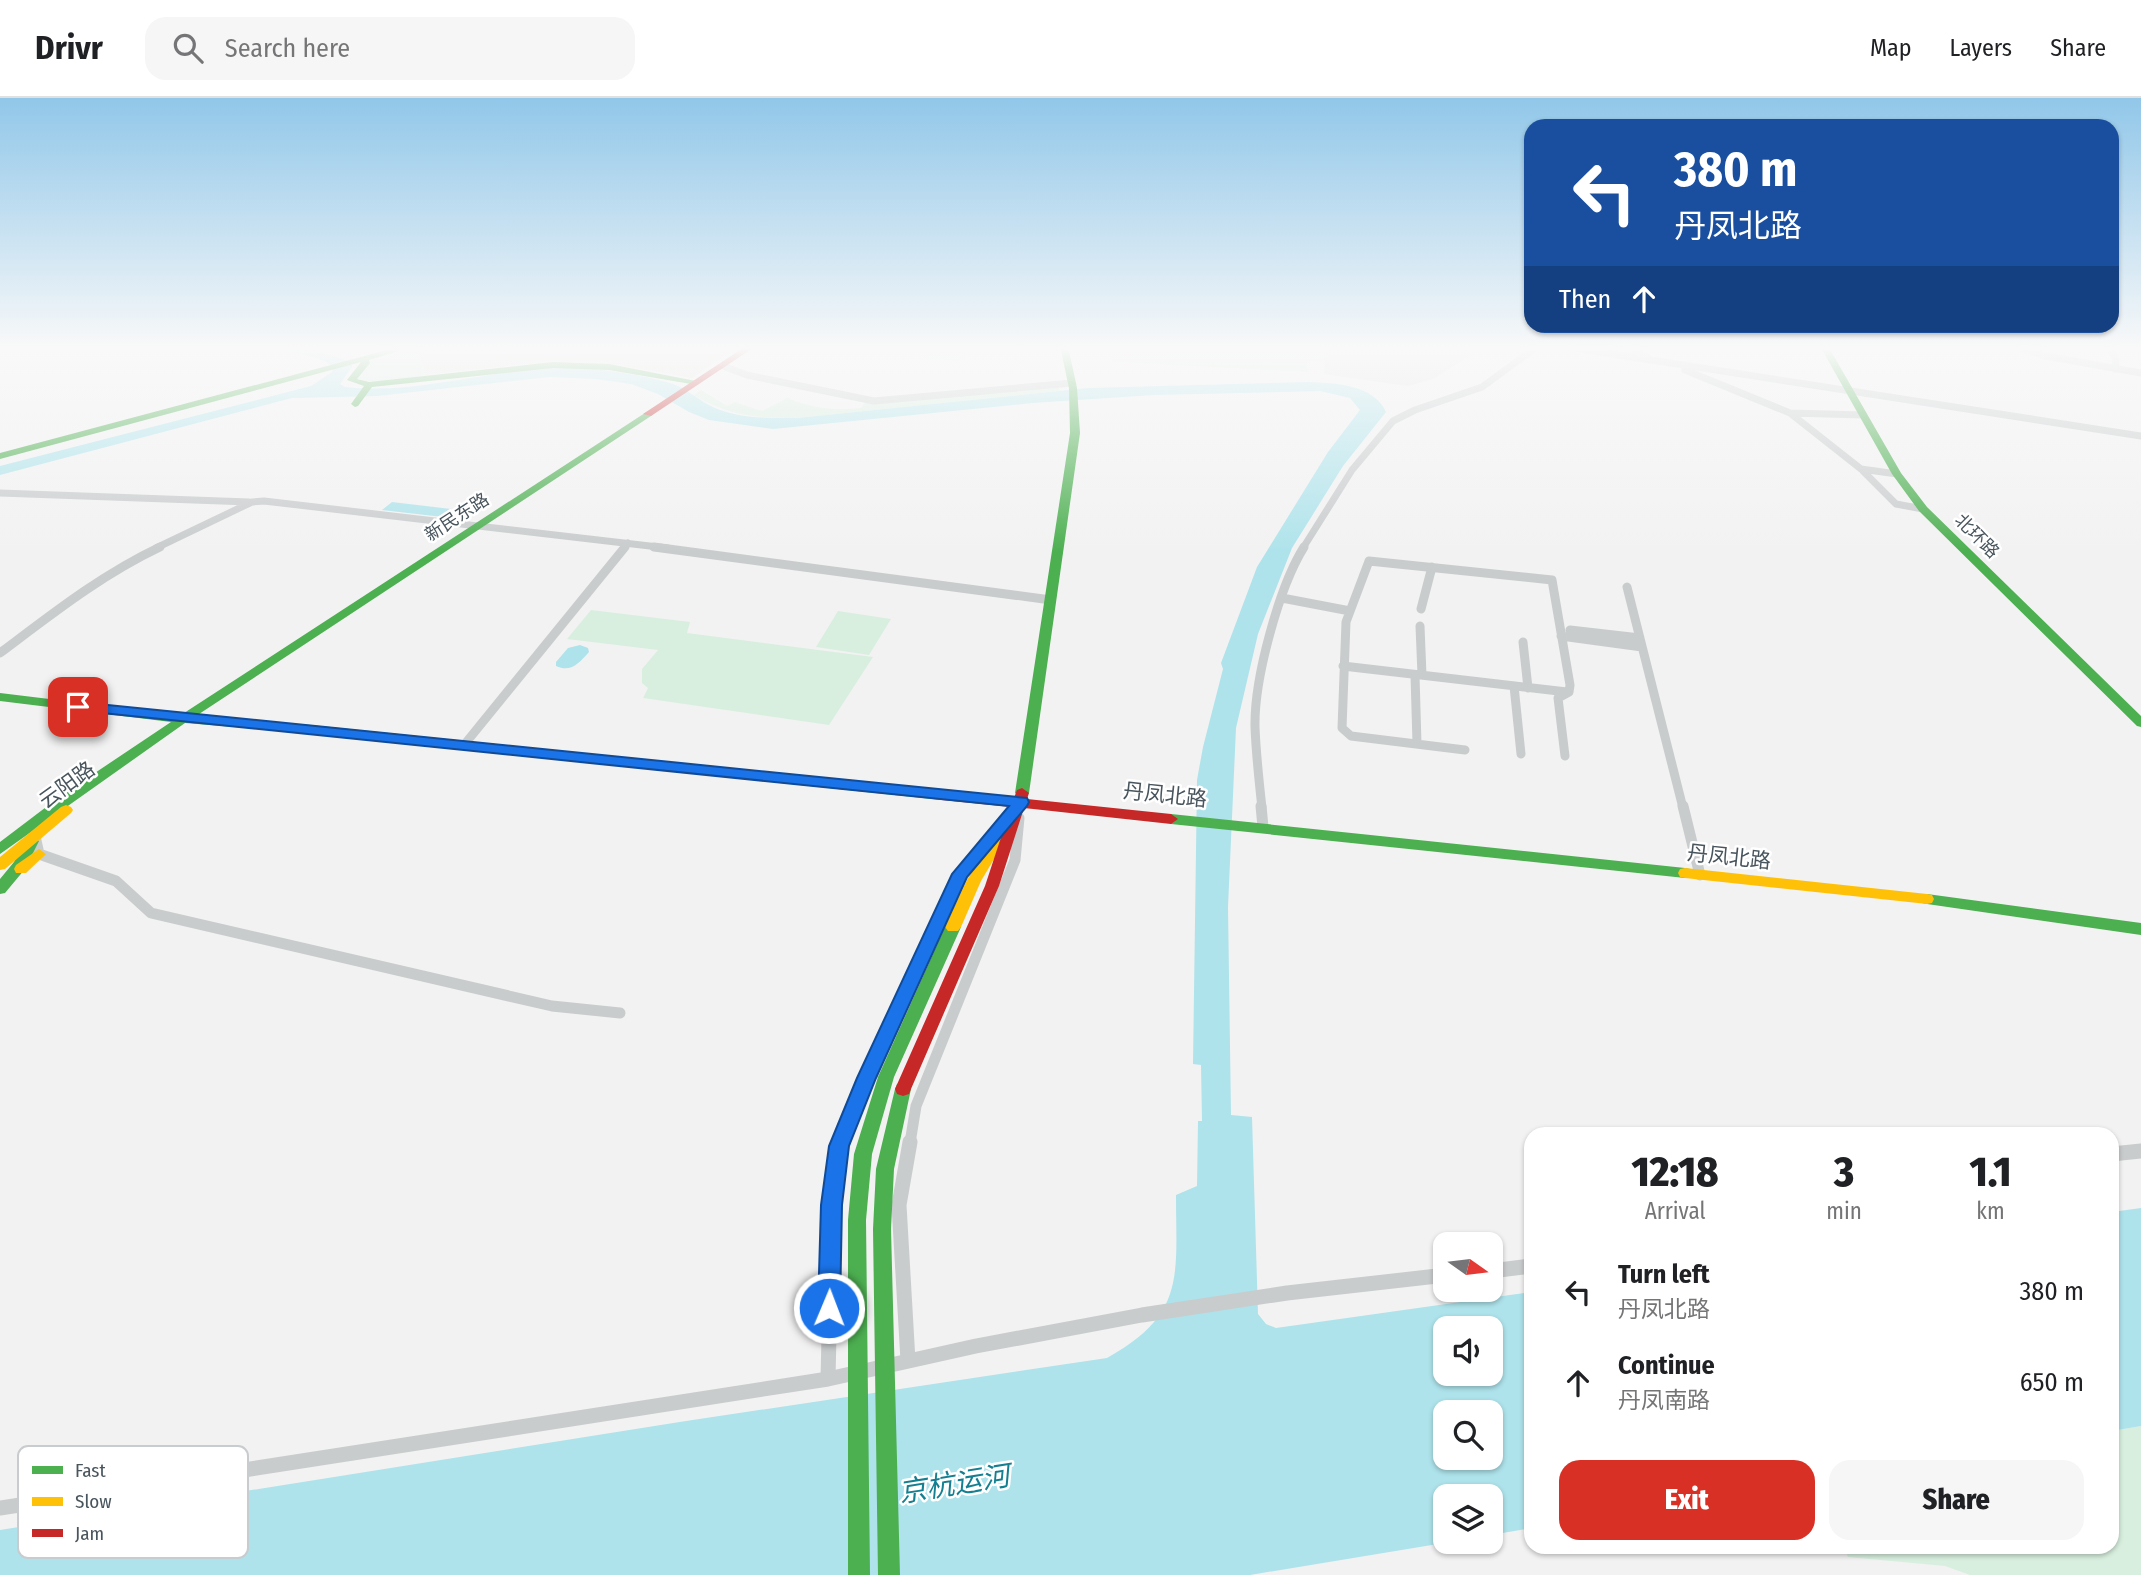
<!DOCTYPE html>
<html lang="en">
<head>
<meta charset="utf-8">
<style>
	:root { --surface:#fff; --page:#f6f6f6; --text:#202124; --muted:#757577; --line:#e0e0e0; --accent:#d93025 }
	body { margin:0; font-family:"Fira Sans Condensed","Noto Sans SC",sans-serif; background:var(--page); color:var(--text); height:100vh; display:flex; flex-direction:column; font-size:26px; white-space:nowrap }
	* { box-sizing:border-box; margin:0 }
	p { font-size:23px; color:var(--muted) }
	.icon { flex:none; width:38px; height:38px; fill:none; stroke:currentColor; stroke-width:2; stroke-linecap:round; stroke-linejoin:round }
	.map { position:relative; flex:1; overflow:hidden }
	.side { position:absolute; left:1524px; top:1029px; width:595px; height:427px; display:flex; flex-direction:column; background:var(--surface); border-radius:21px; box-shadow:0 2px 5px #0004 }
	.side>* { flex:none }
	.banner { position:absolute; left:1524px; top:21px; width:595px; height:214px; border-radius:21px; box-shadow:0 2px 5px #0004; background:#1a4fa0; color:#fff; overflow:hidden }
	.needle { width:46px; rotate:104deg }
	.fabs { position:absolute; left:1433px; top:1134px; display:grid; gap:14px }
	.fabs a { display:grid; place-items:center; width:70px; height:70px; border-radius:14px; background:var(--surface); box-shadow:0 2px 5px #0004; font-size:35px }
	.pin { position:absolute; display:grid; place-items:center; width:60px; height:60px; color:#fff; margin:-30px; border-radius:14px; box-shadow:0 4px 10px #0006 }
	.me { position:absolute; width:77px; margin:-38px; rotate:1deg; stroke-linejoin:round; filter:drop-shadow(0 0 5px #0008) }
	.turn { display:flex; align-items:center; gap:24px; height:147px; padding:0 35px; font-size:32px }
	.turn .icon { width:91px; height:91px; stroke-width:2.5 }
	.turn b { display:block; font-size:49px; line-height:60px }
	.then { display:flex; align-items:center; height:66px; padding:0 35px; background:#0003; gap:14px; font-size:26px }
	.eta { display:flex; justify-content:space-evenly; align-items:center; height:119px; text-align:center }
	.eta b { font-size:42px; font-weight:800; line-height:49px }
	.action { display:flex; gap:14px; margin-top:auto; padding:14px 35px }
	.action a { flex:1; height:80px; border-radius:21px; background:var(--accent); color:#fff; font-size:28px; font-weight:800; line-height:80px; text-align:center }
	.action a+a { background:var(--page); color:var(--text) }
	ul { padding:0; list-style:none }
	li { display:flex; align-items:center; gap:21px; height:91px; padding:0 35px }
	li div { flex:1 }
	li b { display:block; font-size:26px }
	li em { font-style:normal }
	header { display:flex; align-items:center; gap:42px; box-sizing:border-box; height:98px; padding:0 35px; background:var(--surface); border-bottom:2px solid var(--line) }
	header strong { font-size:33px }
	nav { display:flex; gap:38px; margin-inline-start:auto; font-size:24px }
	.search { width:490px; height:63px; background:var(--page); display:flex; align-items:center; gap:18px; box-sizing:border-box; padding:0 24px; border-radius:21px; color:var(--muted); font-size:26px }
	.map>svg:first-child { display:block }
	.commercial { fill:#e6e4e0 }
	.education { fill:#e4e3e3 }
	.green { fill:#d8efdf }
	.water { fill:#aee3eb; fill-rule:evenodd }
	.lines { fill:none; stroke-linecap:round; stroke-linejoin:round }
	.street-far3 { stroke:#c9cccd; stroke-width:7 }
	.street-far2 { stroke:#c9cccd; stroke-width:9 }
	.street-far1 { stroke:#c9cccd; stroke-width:11 }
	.street { stroke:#c9cccd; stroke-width:15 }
	.fast { fill:#4caf50; fill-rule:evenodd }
	.slow { fill:#ffc107; fill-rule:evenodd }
	.jam { fill:#c62828; fill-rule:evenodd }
	.route { fill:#1a73e8; stroke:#114b97; stroke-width:2 }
	.labels { text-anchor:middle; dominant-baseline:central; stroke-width:5; stroke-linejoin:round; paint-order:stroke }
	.far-street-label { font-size:18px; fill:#49555d; stroke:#fff }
	.street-label { font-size:21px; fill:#49555d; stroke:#fff }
	.near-water-label { font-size:28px; font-style:italic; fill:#147f90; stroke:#fff }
	.key { fill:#fff; stroke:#c8ccce; stroke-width:2 }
	.key-label { font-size:19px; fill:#49555d }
</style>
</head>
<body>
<header>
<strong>Drivr</strong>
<div class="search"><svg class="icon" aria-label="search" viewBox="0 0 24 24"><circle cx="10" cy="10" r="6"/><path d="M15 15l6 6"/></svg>Search here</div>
<nav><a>Map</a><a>Layers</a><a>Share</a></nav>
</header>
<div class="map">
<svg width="2141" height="1477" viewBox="0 0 2141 1477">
	<rect width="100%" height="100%" fill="#f2f2f2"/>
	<path class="commercial" d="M 425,248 L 739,248 L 692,280 L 624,268 L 575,264 L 524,266 L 426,277 L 417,250 Z"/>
	<path class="education" d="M 1325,248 L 1485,248 L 1433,281 L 1408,288 L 1324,276 Z"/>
	<path class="green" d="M 871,248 L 971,248 L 958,264 Z
		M 1110,248 L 1171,255 L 1132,249 L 1325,249 L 1323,263 L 1307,263 L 1308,274 L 1114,264 Z
		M 417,250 L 426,277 C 404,280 378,288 356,280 L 371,262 Z
		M 1058,287 L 1060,293 L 797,320 C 756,320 729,318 694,297 L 701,292 L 727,308 L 735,304 L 762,313 L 787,300 C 813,310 833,313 861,310 L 865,304 Z
		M 591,512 L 690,524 L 687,535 L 873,559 L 829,627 L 643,600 L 648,590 L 642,585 L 642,571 L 658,552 L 567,541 Z
		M 838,513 L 891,521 L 869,557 L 816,549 Z
		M 2141,1328 L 2141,1477 L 1970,1477 L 1945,1468 L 1848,1459 L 1844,1449 L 2112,1449 L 2112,1333 Z"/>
	<path class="water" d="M 274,248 L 306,248 L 351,264 L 352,269 L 340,286 L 345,289 C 421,298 503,266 580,270 C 610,272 642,277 670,285 C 684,289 695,299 707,306 C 733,321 768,320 797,320 L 1088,290 L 1308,284 C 1333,285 1374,286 1386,314 L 1343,368 L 1292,450 L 1258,536 L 1236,630 L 1228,809 L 1231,1017 L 1252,1019 L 1258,1216 L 1266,1226 L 1276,1230 L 1531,1194 L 1531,1430 L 1491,1437 L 1491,1398 L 1446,1398 L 1446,1444 L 1450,1444 L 1250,1477 L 0,1477 L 0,1432 L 686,1323 L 1107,1260 C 1186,1216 1176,1178 1176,1097 L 1197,1088 L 1198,1023 L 1202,1023 L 1201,967 L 1193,966 L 1197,682 L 1203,649 L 1223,571 L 1221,565 L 1257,469 L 1328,354 L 1360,312 L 1350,300 L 1320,293 L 1153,297 L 1033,305 L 773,331 L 709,322 L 689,314 L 658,296 L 631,286 L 596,281 L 549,279 L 377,298 L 292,300 L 0,377 L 0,368 L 311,288 L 332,274 L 333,269 L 325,263 ZM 1446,1230 L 1491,1230 L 1491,1276 L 1446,1276 ZM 1446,1314 L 1491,1314 L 1491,1360 L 1446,1360 Z
		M 392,404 L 451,411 L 443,419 L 382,412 Z
		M 580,547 L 588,550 L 589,554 C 579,565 571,575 556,568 L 556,564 L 568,550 Z
		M 2141,1110 L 2141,1328 L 2112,1333 L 2112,1114 Z"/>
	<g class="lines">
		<path class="street-far3" d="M 1561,248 L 2141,338
			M 1628,248 L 1647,259
			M 2014,248 L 2046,258 L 2141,275
			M 2109,248 L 2116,262 L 2115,271
			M 723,268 L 747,277 L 874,303 L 1072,285
			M 1685,272 L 1790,315 L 1861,371 L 1897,376
			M 1790,315 L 1863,317
			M 1863,373 L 1896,406 L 1923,411
			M 0,395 L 249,404
			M 156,450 L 252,404 L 264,403 L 667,450
			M 624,450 L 628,445
			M 1303,450 L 1352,372 L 1393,323 L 1415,312 L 1482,289 L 1538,248"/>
		<path class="street-far2" d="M 654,449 L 1051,502
			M 1627,489 L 1683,710
			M 1282,500 L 1350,513
			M 1421,511 L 1432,469
			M 1420,528 L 1422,577
			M 1570,532 L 1640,540
			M 1561,538 L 1642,549
			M 1523,544 L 1528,590
			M 0,555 C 52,516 101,477 160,449
			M 1343,568 L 1567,594
			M 1415,577 L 1417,646
			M 1514,588 L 1521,656
			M 464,647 L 625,449
			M 1465,652 L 1351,638 L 1342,630 L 1346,524 L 1369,463 L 1552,482 L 1570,587 L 1569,594 L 1558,600 L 1565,658
			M 1262,710 C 1259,683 1256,656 1255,629 C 1254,581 1279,489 1304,449"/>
		<path class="street-far1" d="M 1261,708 L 1263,729
			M 1683,708 L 1700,777
			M 35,738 L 39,756 L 116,783 L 151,815 L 552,908 L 620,915
			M 840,1045 L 866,980 L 961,776 L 1017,709
			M 910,1045 L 916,1008 L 1015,762 L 1019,720"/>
		<path class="street" d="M 2112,1056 L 2141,1053
			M 1491,1173 L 1531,1168
			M 908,1263 L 899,1107 L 910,1044
			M 828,1281 L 832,1107 L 841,1044
			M 0,1410 L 828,1281 L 976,1248 L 1142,1217 L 1287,1195 L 1446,1177"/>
		<path class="fast" d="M 402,248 L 416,248 L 369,262 L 370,265 L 357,281 L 369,284 L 553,264 L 609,266 L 701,284 L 697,287 L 609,272 L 553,270 L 372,289 L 358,308 L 355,309 L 351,306 L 364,288 L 347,282 L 361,264 L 0,361 L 0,355 Z
			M 1060,248 L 1068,248 L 1077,290 L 1080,335 L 1029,695 L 1022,700 L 1015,695 L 1070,335 L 1069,290 Z
			M 1820,248 L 1828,248 L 1901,375 L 1927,409 L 2141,618 L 2141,629 L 2137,628 L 1919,413 L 1892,376 Z
			M 648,313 L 653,316 L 651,318 L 196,618 L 311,627 L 932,691 L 939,696 L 937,699 L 932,701 L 311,635 L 185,625 L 0,756 L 0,744 L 62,697 L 171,624 L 0,603 L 0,595 L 181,617 Z
			M 1171,716 L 1685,770 L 1690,771 L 1692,775 L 1690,779 L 1685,780 L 1171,726 L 1164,721 Z
			M 32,738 L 39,743 L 25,771 L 5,795 L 0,796 L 0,781 L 14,764 L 27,739 Z
			M 1927,796 L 2141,825 L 2141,837 L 1927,806 L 1922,805 L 1920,801 L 1922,797 Z
			M 953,823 L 958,825 L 961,829 L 894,979 L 872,1056 L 866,1122 L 870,1477 L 848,1477 L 848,1122 L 854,1056 L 878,979 L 945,829 L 948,825 Z
			M 903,984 L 909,986 L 911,991 L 894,1071 L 891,1131 L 900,1477 L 878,1477 L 873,1131 L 876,1071 L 895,991 L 897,986 Z"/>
		<path class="slow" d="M 66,707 L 71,709 L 73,712 L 71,715 L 5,771 L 0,772 L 0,759 L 61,709 Z
			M 1006,724 L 1013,729 L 981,783 L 961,829 L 958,833 L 948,833 L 945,829 L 967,782 L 1001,726 Z
			M 39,751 L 46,756 L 26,775 L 16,775 L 14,771 L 16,767 Z
			M 1685,770 L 1927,796 L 1932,797 L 1934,801 L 1932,805 L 1927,806 L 1685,780 L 1680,779 L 1678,775 L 1680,771 Z"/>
		<path class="jam" d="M 746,248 L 756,248 L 651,318 L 643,316 Z
			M 1022,690 L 1029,695 L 1027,701 L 1171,716 L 1178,721 L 1171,726 L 1024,710 L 999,788 L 911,991 L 909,996 L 903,998 L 897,996 L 895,991 L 985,788 L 1011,709 L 932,701 L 925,696 L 932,691 L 1014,700 L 1017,692 Z"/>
	</g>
	<linearGradient id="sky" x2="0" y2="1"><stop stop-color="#91c7e9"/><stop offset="0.55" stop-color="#f9f9f9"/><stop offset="1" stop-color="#f9f9f9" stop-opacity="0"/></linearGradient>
	<rect width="2141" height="455" fill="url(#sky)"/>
	<path class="route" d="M 78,604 L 1027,700 L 1029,704 L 1027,708 L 967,779 L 876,980 L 849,1048 L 842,1107 L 840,1210 L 837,1218 L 829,1221 L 821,1218 L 818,1210 L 821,1107 L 829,1048 L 857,980 L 952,776 L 1009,708 L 73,612 L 71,609 Z"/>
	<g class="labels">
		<g class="far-street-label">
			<text transform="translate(457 419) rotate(-33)">新民东路</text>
			<text transform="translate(1977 438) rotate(45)">北环路</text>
		</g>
		<g class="street-label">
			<text transform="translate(67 687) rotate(-36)">云阳路</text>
			<text transform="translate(1165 697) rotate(6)">丹凤北路</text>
			<text transform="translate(1729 759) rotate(6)">丹凤北路</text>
		</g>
		<g class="near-water-label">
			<text transform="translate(954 1386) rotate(-9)">京杭运河</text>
		</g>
	</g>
	<rect x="18" y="1348" width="230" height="112" rx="10" class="key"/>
	<rect x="32" y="1368" width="31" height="8" fill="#4caf50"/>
	<rect x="32" y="1399" width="31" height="9" fill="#ffc107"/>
	<rect x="32" y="1431" width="31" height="8" fill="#c62828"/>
	<g class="key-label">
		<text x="75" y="1379">Fast</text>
		<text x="75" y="1410">Slow</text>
		<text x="75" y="1442">Jam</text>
	</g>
</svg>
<div class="fabs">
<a><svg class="needle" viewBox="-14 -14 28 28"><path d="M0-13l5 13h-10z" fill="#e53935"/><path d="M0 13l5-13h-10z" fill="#757577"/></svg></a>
<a><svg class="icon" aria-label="sound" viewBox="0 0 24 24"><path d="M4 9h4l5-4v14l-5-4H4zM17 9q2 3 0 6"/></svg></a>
<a><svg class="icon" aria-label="search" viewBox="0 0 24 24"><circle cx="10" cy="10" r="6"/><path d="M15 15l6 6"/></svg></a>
<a><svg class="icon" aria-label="layers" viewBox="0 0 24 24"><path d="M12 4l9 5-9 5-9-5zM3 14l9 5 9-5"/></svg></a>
</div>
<div class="pin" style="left:78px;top:609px;background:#d93025"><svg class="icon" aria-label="arrive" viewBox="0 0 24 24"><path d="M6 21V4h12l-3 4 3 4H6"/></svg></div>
<svg class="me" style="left:829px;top:1210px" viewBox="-20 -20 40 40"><circle r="17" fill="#1a73e8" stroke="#fff" stroke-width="3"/><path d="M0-11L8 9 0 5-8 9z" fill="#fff"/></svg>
<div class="banner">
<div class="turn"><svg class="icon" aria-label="left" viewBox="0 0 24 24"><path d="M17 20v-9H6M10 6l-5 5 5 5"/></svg><div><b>380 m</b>丹凤北路</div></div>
<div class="then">Then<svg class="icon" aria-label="ahead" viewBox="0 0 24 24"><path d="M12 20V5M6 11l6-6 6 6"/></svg></div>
</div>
<section class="side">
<div class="eta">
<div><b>12:18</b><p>Arrival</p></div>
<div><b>3</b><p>min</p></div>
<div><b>1.1</b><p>km</p></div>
</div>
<ul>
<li><svg class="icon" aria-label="left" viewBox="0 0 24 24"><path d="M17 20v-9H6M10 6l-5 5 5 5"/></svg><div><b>Turn left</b><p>丹凤北路</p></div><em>380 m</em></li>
<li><svg class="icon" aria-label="ahead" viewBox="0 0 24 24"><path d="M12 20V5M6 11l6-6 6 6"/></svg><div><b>Continue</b><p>丹凤南路</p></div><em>650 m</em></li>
</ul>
<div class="action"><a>Exit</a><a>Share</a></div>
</section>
</div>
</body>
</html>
